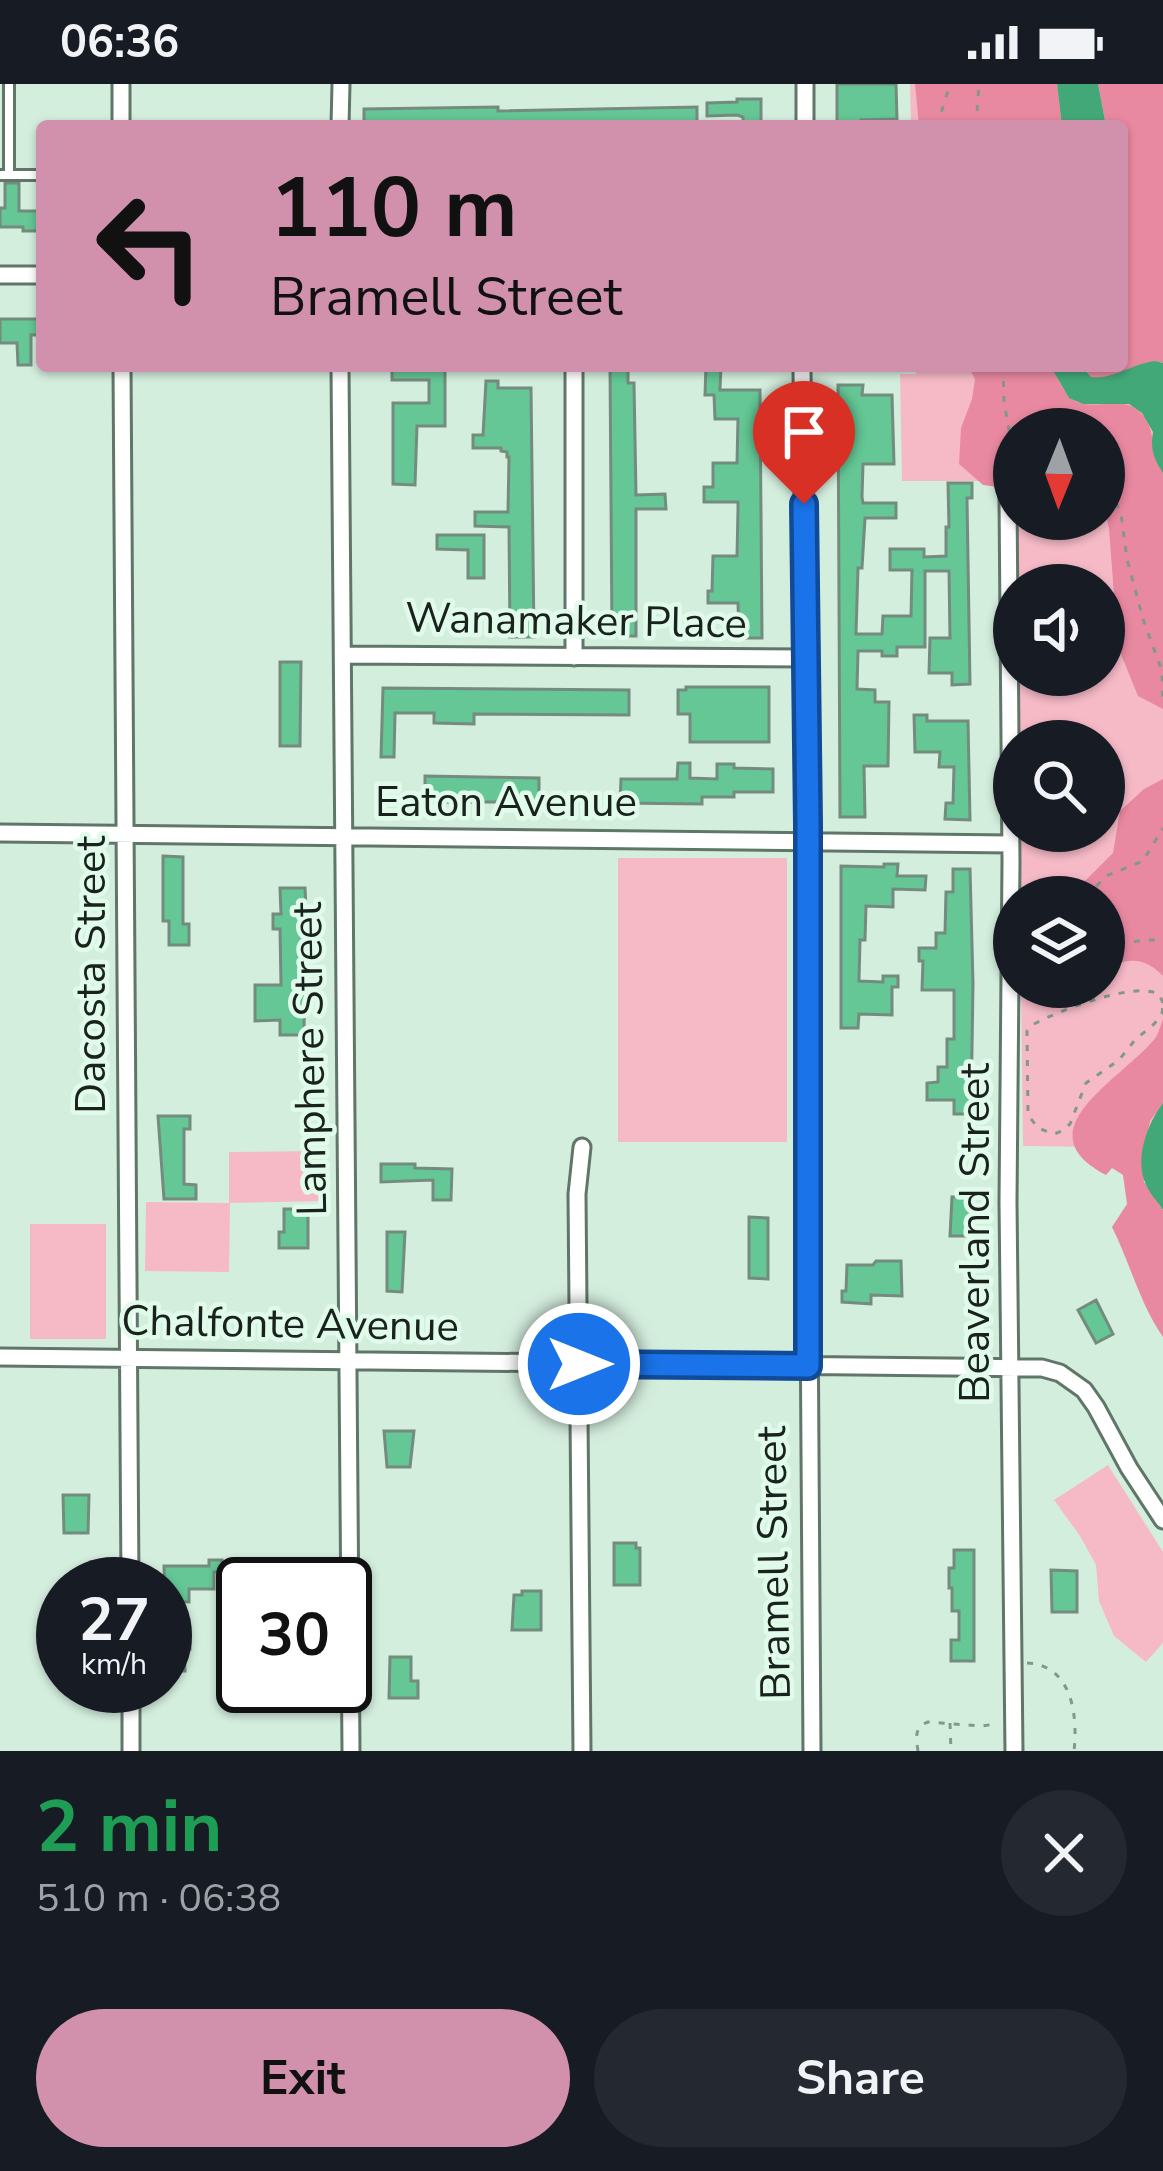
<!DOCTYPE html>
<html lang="en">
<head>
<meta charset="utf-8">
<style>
	:root { --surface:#171b24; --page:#242831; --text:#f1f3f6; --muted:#9ea1a6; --accent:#d191ad }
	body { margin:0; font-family:"Nunito Sans",sans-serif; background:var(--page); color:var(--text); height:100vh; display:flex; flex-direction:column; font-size:45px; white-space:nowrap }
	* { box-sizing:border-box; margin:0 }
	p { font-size:39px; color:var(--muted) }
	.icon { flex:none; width:66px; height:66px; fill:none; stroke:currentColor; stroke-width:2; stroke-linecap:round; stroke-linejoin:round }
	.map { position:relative; height:1667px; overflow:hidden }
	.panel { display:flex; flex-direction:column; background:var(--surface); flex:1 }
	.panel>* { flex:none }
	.top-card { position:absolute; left:36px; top:36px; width:1092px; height:252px; border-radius:12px; box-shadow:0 3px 9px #0004; background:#d191ad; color:#111; overflow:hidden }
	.needle { width:78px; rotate:181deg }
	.tools { position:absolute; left:993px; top:324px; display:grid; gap:24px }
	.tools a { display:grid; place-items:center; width:132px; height:132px; border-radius:50%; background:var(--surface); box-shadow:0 3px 9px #0004; font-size:60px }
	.speed { position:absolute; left:36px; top:1473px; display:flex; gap:24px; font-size:60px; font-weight:700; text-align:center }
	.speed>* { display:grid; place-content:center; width:156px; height:156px; border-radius:50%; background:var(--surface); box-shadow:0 3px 9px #0004; line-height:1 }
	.speed small { font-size:30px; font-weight:400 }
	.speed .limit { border:6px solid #111; border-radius:18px; background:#fff; color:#111 }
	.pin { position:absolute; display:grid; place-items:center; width:102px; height:102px; color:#fff; margin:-123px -51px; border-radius:50% 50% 50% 0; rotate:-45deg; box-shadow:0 0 12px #0007 }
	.pin .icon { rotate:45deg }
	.me { position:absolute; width:132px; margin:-66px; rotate:90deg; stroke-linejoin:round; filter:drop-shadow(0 0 9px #0008) }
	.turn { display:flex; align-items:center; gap:42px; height:252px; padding:0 36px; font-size:54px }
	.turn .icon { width:156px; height:156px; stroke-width:2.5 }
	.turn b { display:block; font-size:84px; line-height:102px }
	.round { display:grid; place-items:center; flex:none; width:126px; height:126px; border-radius:63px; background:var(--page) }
	.overview { display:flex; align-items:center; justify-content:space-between; height:204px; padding:0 36px }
	h1 { font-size:72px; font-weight:700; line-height:90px; color:#1e9e55 }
	.button { display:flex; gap:24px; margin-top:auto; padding:24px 36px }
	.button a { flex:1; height:138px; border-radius:72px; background:var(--accent); color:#111; font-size:48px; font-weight:700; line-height:138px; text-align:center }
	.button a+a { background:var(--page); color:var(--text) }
	.status { display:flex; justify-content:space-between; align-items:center; height:84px; padding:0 60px; background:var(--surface); direction:ltr }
	.status svg { height:33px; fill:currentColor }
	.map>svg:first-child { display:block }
	.green { fill:#f6bac7 }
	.forest { fill:#e989a1 }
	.water { fill:#43a877 }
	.building { fill:#64c795; stroke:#748c7e; stroke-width:3 }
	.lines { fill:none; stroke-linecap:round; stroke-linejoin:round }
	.service-casing { stroke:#5f7668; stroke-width:14 }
	.minor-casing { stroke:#5f7668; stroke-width:21 }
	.path { stroke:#84978b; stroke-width:3; stroke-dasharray:6 9; stroke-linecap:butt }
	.service { stroke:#fff; stroke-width:8 }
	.minor { stroke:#fff; stroke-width:15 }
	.route-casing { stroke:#114b97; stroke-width:30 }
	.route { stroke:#1a73e8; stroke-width:21 }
	.labels { text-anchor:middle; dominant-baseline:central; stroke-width:9; stroke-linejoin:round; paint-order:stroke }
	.street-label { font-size:42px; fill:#19221d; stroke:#e1fbeb }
</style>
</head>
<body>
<div class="status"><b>06:36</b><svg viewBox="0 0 49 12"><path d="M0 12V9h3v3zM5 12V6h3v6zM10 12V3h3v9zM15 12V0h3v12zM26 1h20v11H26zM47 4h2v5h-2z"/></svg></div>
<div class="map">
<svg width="1163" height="1667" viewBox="0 0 1163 1667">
	<rect width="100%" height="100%" fill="#d4eede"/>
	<path class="green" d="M 910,0 L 1163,0 L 1163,1064 L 1023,1062 L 1021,903 L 1104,903 L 1104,813 L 1020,813 L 1020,747 L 1104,747 L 1104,657 L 1019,657 L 1018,591 L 1104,591 L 1104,501 L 1017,501 L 1017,435 L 1104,435 L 1104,345 L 1014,345 L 1014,397 L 902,397 L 900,290 L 916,290 L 916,282 L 1122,282 L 1122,42 L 911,42 Z
		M 618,774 L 787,774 L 787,1058 L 618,1058 Z
		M 322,1067 L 322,1117 L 230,1119 L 229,1188 L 145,1187 L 146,1118 L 229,1119 L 229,1068 Z
		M 30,1140 L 106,1140 L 106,1255 L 30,1255 Z
		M 1108,1381 L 1163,1468 L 1163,1559 L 1146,1578 L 1114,1552 L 1099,1517 L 1096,1481 L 1080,1452 L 1054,1416 Z"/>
	<path class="forest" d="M 915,0 L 1057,0 L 1062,42 L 919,42 Z
		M 1098,0 L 1163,0 L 1163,279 L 1156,277 L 1104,295 L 1091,293 L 1083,282 L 1122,282 L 1122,42 L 1106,42 Z
		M 968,282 L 1051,282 C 1057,292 1063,308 1072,315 C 1092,329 1120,310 1139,327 C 1159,345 1147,365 1163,389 L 1163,625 L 1138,612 L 1118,563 L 1109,445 L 1104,421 L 1104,345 L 1014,345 L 1014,405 L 983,401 L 959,380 L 961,344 L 972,315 L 975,295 Z
		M 1163,695 L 1163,892 C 1144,872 1127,874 1104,885 L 1104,813 L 1062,813 L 1087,795 L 1113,769 L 1120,727 L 1144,705 Z
		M 1163,935 L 1163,1019 L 1150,1037 L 1143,1072 L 1144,1098 L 1163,1126 L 1163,1253 C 1140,1220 1130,1179 1112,1143 L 1127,1120 L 1123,1091 L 1112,1084 L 1106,1091 C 1019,1046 1126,993 1156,953 C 1158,950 1162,938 1163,935 Z"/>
	<path class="water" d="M 1057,0 L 1098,0 L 1106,42 L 1062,42 Z
		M 1156,277 L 1163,279 L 1163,389 C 1154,376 1150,364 1153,348 L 1142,329 L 1129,320 L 1083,320 L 1069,314 L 1051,283 L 1082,282 L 1091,293 C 1113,296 1133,279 1156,277 Z
		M 1163,1019 L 1163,1126 C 1158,1118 1150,1110 1146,1101 C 1134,1076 1147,1040 1163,1019 Z"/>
	<path class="building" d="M 837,0 L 896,0 L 897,35 L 861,36 L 861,42 L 837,42 Z
		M 737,15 L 761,15 L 761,42 L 743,42 L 743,33 L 737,31 L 707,32 L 707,19 L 737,18 Z
		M 498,23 L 498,27 L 697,23 L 697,42 L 364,42 L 364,25 Z
		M 5,99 L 19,99 L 19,127 L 39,127 L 37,147 L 23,147 L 23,143 L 0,143 L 0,124 L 5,124 Z
		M 0,235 L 42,235 L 42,251 L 31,251 L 31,281 L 18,281 L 17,259 L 0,259 Z
		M 392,282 L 445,285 L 445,342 L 417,342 L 415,401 L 393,400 L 393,319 L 429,319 L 429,296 L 392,296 Z
		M 610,282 L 628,282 L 628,299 L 634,299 L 636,411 L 665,410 L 666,425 L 636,425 L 636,552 L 612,552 Z
		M 706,282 L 721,282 L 720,306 L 760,306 L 762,554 L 739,554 L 738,519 L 708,519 L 708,507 L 712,507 L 713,472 L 737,472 L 738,425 L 738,418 L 704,418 L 704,403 L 713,403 L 713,379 L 737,379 L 738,335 L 715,335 L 714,311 L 705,311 Z
		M 486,297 L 498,297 L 498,304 L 531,304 L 534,553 L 510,553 L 509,443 L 475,442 L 475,428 L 508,428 L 509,373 L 507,373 L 507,368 L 501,367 L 501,364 L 473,364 L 473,351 L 483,351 Z
		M 838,301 L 863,301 L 862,311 L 892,311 L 894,380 L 863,380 L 862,413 L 863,419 L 896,419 L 896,434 L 865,434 L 862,484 L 858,484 L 856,550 L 882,550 L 883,532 L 911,532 L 912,486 L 890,486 L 890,465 L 924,465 L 924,473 L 946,472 L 946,443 L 949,443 L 948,399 L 972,399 L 972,414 L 967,414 L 970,600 L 952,601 L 952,589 L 929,589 L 930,554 L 950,554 L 949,487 L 925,487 L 925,563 L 897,563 L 897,572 L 882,572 L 882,567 L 858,567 L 857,605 L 875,606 L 875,618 L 889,618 L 888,682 L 864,682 L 865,733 L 840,733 Z
		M 437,451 L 484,451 L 484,494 L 468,494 L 468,466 L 437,465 Z
		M 280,578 L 301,578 L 300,662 L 280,662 Z
		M 686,603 L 769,603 L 769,658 L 690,658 L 690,630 L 678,630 L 678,606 L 686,606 Z
		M 383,604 L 629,606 L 629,631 L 474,630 L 474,640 L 434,639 L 434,629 L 395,629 L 394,673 L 381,673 Z
		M 914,631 L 927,631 L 927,637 L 968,637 L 970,736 L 945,735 L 946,719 L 953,719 L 954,683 L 939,683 L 940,668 L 915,668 Z
		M 678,679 L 690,679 L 690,694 L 717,695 L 717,680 L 734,680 L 734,684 L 773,685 L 773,708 L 734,708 L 734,713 L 702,713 L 702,720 L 620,719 L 621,695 L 677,695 Z
		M 425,692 L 539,694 L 539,718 L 425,718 Z
		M 163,772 L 183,773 L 183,840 L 189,840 L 189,861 L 169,861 L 169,837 L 163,837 Z
		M 884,780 L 898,780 L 897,792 L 926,792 L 925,806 L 893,805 L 893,823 L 866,822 L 865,856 L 860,856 L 859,897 L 883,898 L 883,892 L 898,892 L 898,903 L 892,903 L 892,931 L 859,930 L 858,944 L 841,944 L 841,782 L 884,783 Z
		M 953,785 L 970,785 L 973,899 L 971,1030 L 954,1030 L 954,1016 L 927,1016 L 927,999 L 938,998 L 938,983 L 947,983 L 947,955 L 954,955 L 954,906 L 922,906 L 923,877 L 919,877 L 919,864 L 936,864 L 936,849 L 945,849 L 946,808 L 953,808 Z
		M 280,804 L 305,804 L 307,846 L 305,846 L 304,951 L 280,951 L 280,936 L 255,937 L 255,901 L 281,901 L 280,845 L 273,845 L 273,830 L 281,830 Z
		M 158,1032 L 190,1032 L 190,1045 L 184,1045 L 184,1100 L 196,1101 L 196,1115 L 164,1115 Z
		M 381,1080 L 415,1080 L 415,1084 L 452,1085 L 451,1116 L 433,1116 L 433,1096 L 381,1098 Z
		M 970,1112 L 970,1152 L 950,1152 L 952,1113 Z
		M 284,1125 L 304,1125 L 304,1131 L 308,1131 L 308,1164 L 279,1164 L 279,1148 L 284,1148 Z
		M 749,1133 L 768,1134 L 768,1195 L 749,1194 Z
		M 387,1148 L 405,1148 L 402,1208 L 387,1207 Z
		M 876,1177 L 901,1177 L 902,1212 L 871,1211 L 871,1220 L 842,1218 L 842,1207 L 846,1207 L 847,1181 L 873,1181 Z
		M 1096,1216 L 1113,1250 L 1096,1259 L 1078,1226 Z
		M 384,1347 L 414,1347 L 410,1383 L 387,1383 Z
		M 63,1411 L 89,1411 L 88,1449 L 64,1449 Z
		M 614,1459 L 636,1459 L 636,1464 L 640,1464 L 640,1501 L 614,1501 Z
		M 954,1466 L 974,1466 L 974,1577 L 951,1577 L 951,1556 L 959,1556 L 959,1527 L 952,1527 L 952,1504 L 949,1504 L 949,1484 L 954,1484 Z
		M 209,1476 L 222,1476 L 222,1488 L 214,1488 L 214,1505 L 189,1505 L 189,1518 L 165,1517 L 164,1482 L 209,1482 Z
		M 1051,1486 L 1077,1487 L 1077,1528 L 1052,1528 Z
		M 522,1507 L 541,1507 L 541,1546 L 512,1546 L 514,1511 L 522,1511 Z
		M 168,1550 L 190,1550 L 190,1565 L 184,1565 L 185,1587 L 166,1587 L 165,1556 L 168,1556 Z
		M 390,1573 L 411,1573 L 411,1597 L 418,1597 L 418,1614 L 389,1614 Z"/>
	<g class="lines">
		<g class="service-casing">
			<path id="service" d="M 0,91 L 42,91
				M 9,91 L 9,0"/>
		</g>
		<g class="minor-casing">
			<path id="minor" d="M 121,42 L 121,0
				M 340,42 L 341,0
				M 805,42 L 805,0
				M 0,191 L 42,191
				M 122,282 L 130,1500
				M 340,282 L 351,1667
				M 574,282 L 574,573
				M 802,282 C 808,744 807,1205 812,1667
				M 1008,414 L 1011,778 L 1008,1118 L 1014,1667
				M 345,571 L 806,574
				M 0,749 L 1011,760
				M 582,1063 L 577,1110 L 582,1667
				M 0,1273 L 1042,1284 L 1060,1289 L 1084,1306 L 1096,1323 L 1129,1384 L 1163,1436
				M 131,1602 L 131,1667"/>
		</g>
		<path class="path" d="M 937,42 L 950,0
			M 976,42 L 979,0
			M 1003,282 L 1004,318 L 1014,373
			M 1104,391 L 1121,430 L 1127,475 L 1143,535 L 1162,587 L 1163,620
			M 1024,806 L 1035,813
			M 1086,813 L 1106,792 L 1143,777 L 1163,744
			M 1104,860 L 1163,855
			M 1163,919 L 1159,910 C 1133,897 1058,927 1032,941 L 1027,947 L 1028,1031 L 1038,1044 L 1054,1050 L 1062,1047 L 1070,1040 L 1086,999 L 1119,976 L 1135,956 L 1154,940 L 1162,930 L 1163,921
			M 1027,1579 C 1072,1581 1078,1631 1074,1667
			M 950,1639 L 951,1667
			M 918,1667 C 916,1654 914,1643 928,1638 L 981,1642 L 996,1640"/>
		<use href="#service" class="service"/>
		<use href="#minor" class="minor"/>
	</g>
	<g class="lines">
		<g class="route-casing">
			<path id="route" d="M 579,1280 L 808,1282 L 808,740 L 804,420"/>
		</g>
		<use href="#route" class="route"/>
	</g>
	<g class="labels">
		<g class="street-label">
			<text transform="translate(576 537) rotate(1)">Wanamaker Place</text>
			<text x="506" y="718">Eaton Avenue</text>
			<text transform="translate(91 891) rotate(-90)">Dacosta Street</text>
			<text transform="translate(310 975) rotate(-91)">Lamphere Street</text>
			<text transform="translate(975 1149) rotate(-90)">Beaverland Street</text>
			<text transform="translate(290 1240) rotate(1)">Chalfonte Avenue</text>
			<text transform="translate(774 1479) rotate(-91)">Bramell Street</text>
		</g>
	</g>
</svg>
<div class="tools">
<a><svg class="needle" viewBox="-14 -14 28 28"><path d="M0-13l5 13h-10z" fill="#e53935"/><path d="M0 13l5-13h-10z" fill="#9ea1a6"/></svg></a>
<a><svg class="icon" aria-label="sound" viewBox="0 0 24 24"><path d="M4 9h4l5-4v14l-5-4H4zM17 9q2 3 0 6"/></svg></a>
<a><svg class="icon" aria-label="search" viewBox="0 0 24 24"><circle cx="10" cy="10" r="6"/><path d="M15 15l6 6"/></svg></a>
<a><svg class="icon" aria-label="layers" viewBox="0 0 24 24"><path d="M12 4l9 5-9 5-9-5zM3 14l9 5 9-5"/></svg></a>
</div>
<div class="speed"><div>27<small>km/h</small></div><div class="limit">30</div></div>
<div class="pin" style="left:804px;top:420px;background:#d93025"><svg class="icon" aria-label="arrive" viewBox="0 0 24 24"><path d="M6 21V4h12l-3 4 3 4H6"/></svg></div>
<svg class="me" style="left:579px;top:1280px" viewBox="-20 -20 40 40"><circle r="17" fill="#1a73e8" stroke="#fff" stroke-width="3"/><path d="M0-11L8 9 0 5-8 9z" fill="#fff"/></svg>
<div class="top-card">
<div class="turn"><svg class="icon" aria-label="left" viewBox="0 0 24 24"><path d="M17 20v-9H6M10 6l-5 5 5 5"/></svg><div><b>110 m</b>Bramell Street</div></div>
</div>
</div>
<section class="panel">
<div class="overview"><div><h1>2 min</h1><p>510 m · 06:38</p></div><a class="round"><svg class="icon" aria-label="close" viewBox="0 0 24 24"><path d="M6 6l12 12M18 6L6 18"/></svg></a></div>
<div class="button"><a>Exit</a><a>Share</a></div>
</section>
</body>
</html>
